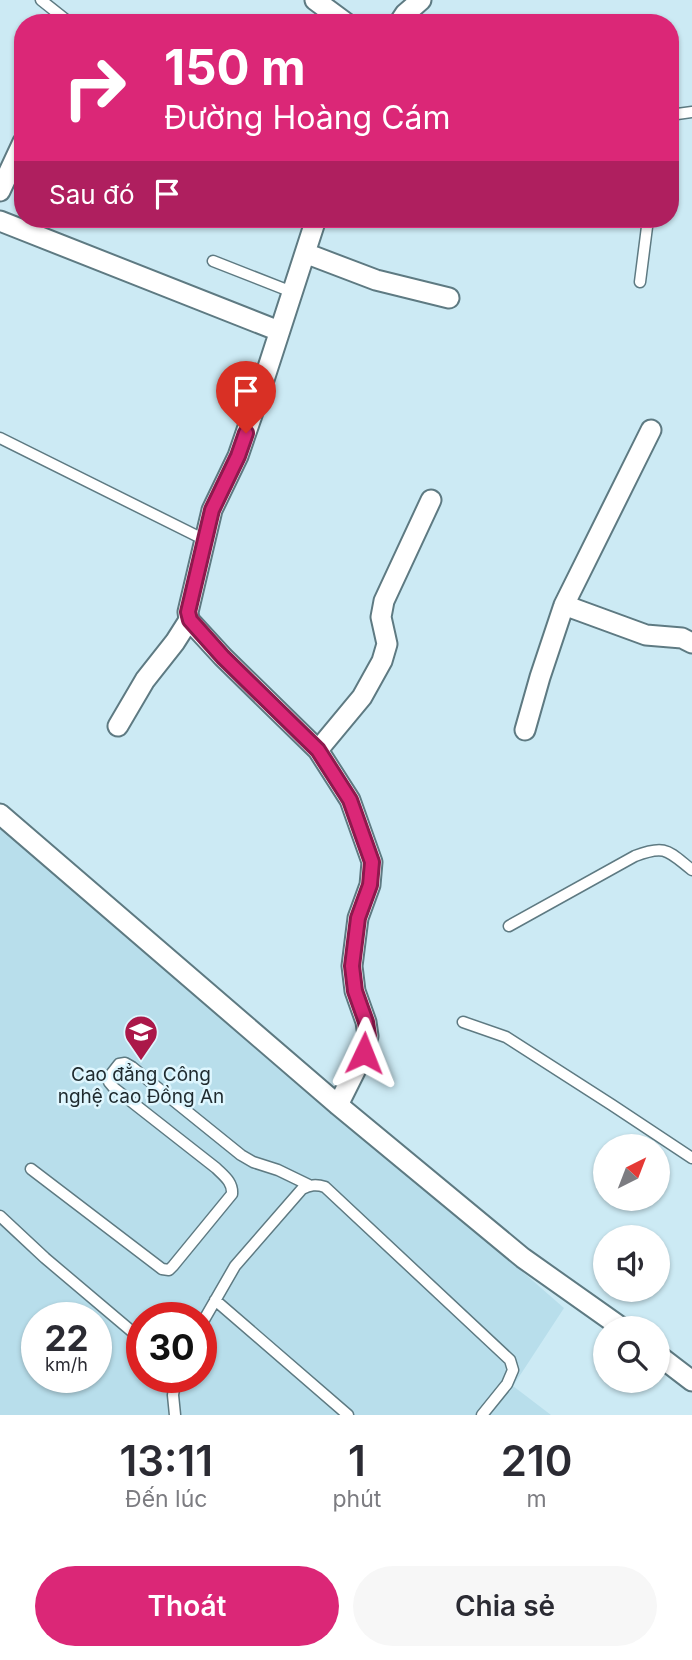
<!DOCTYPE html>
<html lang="vi">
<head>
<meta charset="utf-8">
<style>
	:root { --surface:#fff; --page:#f7f7f7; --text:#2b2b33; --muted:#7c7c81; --accent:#db2777 }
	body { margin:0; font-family:Inter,sans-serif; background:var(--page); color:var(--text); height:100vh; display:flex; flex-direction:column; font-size:26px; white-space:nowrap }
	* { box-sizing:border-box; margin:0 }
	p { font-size:23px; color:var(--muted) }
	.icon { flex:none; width:38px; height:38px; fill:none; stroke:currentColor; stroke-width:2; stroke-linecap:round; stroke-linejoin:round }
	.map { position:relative; height:1415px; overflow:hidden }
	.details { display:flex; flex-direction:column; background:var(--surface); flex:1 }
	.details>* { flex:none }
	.hud { position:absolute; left:14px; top:14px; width:665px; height:214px; border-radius:28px; box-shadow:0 2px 5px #0004; background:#db2777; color:#fff; overflow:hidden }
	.needle { width:46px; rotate:42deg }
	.controls { position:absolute; left:593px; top:1134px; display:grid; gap:14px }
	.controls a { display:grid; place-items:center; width:77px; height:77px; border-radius:50%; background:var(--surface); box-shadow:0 2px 5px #0004; font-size:35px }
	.speed { position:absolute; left:21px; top:1302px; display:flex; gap:14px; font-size:35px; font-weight:700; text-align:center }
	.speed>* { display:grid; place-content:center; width:91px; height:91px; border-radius:50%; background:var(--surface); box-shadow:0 2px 5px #0004; line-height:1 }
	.speed small { font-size:18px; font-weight:400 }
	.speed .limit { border:10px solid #d22; background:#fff; color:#111 }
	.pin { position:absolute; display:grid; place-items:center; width:60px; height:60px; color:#fff; margin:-72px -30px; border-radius:50% 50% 50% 0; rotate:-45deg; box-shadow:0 0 7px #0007 }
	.pin .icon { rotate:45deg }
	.me { position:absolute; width:77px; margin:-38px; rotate:2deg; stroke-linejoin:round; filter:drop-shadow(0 0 5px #0008) }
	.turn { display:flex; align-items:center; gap:24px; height:147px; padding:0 35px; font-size:32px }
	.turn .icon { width:91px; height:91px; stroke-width:2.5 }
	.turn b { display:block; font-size:49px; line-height:60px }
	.then { display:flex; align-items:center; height:66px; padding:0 35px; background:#0003; gap:14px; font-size:26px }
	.eta { display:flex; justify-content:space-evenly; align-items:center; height:119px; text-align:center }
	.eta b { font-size:42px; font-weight:600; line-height:49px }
	.action { display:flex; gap:14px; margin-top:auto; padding:14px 35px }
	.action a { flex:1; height:80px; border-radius:42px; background:var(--accent); color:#fff; font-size:28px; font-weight:600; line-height:80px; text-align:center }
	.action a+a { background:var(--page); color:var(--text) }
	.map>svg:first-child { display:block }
	.built { fill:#b8deeb; fill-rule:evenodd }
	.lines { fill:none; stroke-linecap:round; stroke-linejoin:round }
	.lane-casing { stroke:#5e7a82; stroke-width:13 }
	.street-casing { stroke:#5e7a82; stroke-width:23 }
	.lane { stroke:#fff; stroke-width:10 }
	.street { stroke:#fff; stroke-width:19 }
	.route-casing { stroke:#8e194d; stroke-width:18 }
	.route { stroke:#db2777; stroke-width:12 }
	.labels { text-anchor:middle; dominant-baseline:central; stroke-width:5; stroke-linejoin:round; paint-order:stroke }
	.poi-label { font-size:19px; fill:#1f2a2e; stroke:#def6fe }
</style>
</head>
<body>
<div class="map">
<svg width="692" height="1415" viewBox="0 0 692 1415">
	<rect width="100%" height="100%" fill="#cceaf4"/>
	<path class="built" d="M 0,816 L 564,1308 L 513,1386 L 551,1415 L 0,1415 ZM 37,1318 L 96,1318 L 96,1377 L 37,1377 ZM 142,1318 L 201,1318 L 201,1377 L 142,1377 Z"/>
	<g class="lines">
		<g class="lane-casing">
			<path id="lane" d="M 41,0 L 70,23
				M 670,115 L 692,112
				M 213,261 L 292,292
				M 640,282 L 648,219
				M 0,438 L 205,540
				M 509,926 L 635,856 C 666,844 668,851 692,870
				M 463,1022 L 506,1037 L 612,1105 L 692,1158
				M 31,1169 L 162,1269 L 169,1270 L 173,1266 L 232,1194 C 233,1182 224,1176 216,1168 L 114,1088 L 109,1082 L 108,1078 L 119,1064 L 125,1063 L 132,1067 L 241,1155 L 253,1162 L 278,1170 L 309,1185
				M 0,1216 L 45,1258 L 142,1340
				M 215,1300 L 348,1415
				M 201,1325 L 235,1266 L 302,1189 C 310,1185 316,1184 325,1187 L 510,1360 L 513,1370 L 507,1384 L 482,1415
				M 175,1415 L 173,1395 L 176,1377"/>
		</g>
		<g class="street-casing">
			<path id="street" d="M 315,0 L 346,23
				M 399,23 L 405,14 L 421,0
				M 0,191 L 23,142
				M 316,219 L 261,389 L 238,456 L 212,510 L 188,612 L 189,620 L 223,657 L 318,750 L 350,800 L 372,862 L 370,885 L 358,918 L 352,966 L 355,991 L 366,1022 L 368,1036 L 364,1053 L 338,1105
				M 0,221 L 279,331
				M 305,253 L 376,280 L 449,298
				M 651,430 L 564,605 L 646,635 L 682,638 L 692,643
				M 118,726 L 145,680 L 175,642 L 189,620
				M 525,730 L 540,677 L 564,605
				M 318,750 L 362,697 L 382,661 L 387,644 L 381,617 L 384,601 L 431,500
				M 0,814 L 338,1105 L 523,1258 L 622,1328
				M 658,1355 L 692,1381"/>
		</g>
		<use href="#lane" class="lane"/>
		<use href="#street" class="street"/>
	</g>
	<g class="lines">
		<g class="route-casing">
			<path id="route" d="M 246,433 L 238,456 L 212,510 L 188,612 L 190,620 L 223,657 L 318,750 L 350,800 L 372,862 L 370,885 L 358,918 L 352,966 L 355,991 L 366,1022 L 368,1036 L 364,1053"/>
		</g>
		<use href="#route" class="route"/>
	</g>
	<defs>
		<g id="university-pin" transform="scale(1.75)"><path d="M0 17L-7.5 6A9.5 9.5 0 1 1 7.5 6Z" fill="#ab1849" stroke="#def6fe"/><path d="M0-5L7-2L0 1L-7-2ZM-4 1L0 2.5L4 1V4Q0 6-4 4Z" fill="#fff"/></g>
	</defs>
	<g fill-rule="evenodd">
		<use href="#university-pin" x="141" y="1032"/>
	</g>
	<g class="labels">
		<g class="poi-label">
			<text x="141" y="1074">Cao đẳng Công<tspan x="141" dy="22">nghệ cao Đồng An</tspan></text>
		</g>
	</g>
</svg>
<div class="controls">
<a><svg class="needle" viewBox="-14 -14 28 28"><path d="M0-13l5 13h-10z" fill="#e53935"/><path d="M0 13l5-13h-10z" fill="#7c7c81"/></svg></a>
<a><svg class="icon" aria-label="sound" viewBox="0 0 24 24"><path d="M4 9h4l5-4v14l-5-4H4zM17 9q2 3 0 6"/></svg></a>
<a><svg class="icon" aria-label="search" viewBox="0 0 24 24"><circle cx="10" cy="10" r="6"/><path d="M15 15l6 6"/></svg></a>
</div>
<div class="speed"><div>22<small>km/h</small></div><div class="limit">30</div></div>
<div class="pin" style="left:246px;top:433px;background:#d93025"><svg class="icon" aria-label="arrive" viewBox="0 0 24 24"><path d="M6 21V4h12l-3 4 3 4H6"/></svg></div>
<svg class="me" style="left:364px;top:1053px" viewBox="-20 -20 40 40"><path d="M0-17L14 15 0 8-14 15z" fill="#db2777" stroke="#fff" stroke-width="4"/></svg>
<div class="hud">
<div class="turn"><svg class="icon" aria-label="right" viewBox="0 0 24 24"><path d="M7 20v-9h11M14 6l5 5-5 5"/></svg><div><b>150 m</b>Đường Hoàng Cám</div></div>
<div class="then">Sau đó<svg class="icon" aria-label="arrive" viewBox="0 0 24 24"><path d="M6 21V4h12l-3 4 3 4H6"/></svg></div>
</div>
</div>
<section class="details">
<div class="eta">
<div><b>13:11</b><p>Đến lúc</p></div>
<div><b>1</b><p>phút</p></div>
<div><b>210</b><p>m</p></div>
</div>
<div class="action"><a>Thoát</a><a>Chia sẻ</a></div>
</section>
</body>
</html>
